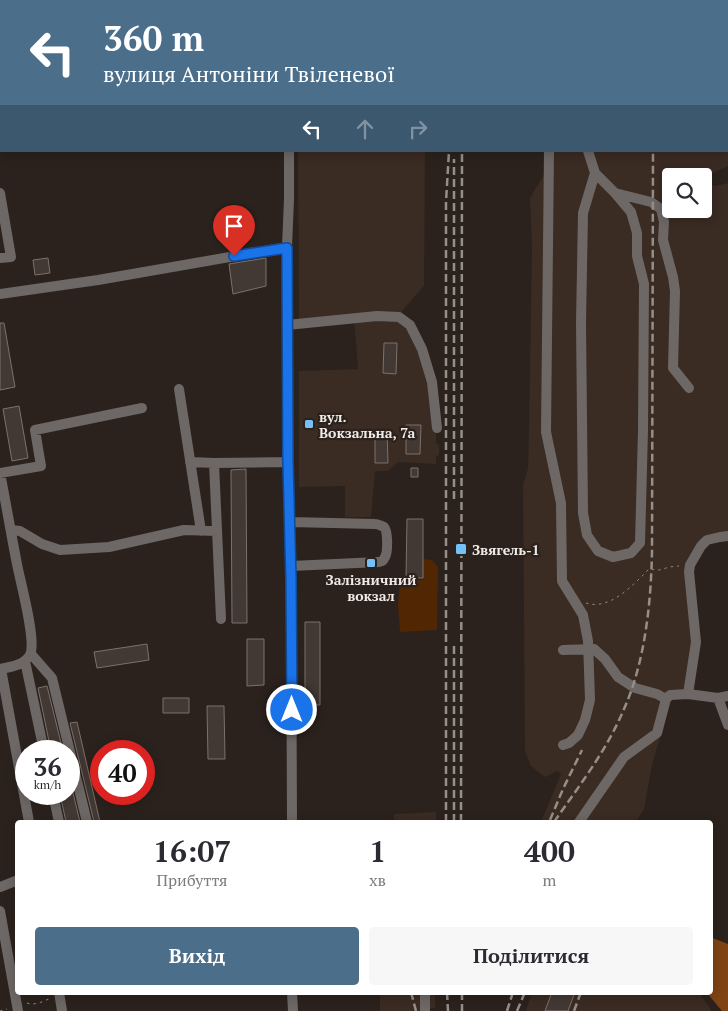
<!DOCTYPE html>
<html lang="uk">
<head>
<meta charset="utf-8">
<style>
	:root { --surface:#fff; --page:#f7f7f7; --text:#2b2b33; --muted:#7c7c81; --accent:#4b6e8b }
	body { margin:0; font-family:"PT Serif",serif; background:var(--page); color:var(--text); height:100vh; display:flex; flex-direction:column; font-size:19px; white-space:nowrap }
	* { box-sizing:border-box; margin:0 }
	p { font-size:16px; color:var(--muted) }
	.icon { flex:none; width:28px; height:28px; fill:none; stroke:currentColor; stroke-width:2; stroke-linecap:round; stroke-linejoin:round }
	.map { position:relative; flex:1; overflow:hidden }
	.details { position:absolute; left:15px; top:820px; width:698px; height:175px; display:flex; flex-direction:column; background:var(--surface); border-radius:5px; box-shadow:0 2px 12px #0003 }
	.details>* { flex:none }
	.top-card { position:absolute; left:0px; top:0px; width:729px; height:152px; box-shadow:0 2px 12px #0003; background:#4b6e8b; color:#fff; overflow:hidden }
	.fabs { position:absolute; left:662px; top:168px; display:grid; gap:10px }
	.fabs a { display:grid; place-items:center; width:50px; height:50px; border-radius:5px; background:var(--surface); box-shadow:0 2px 12px #0003; font-size:25px }
	.speed { position:absolute; left:15px; top:740px; display:flex; gap:10px; font-size:25px; font-weight:700; text-align:center }
	.speed>* { display:grid; place-content:center; width:65px; height:65px; border-radius:50%; background:var(--surface); box-shadow:0 2px 12px #0003; line-height:1 }
	.speed small { font-size:12px; font-weight:400 }
	.speed .limit { border:8px solid #d22; background:#fff; color:#111 }
	.pin { position:absolute; display:grid; place-items:center; width:42px; height:42px; color:#fff; margin:-51px -21px; border-radius:50% 50% 50% 0; rotate:-45deg; box-shadow:0 0 5px #0007 }
	.pin .icon { rotate:45deg }
	.me { position:absolute; width:55px; margin:-28px; rotate:0deg; stroke-linejoin:round; filter:drop-shadow(0 0 4px #0008) }
	.turn { display:flex; align-items:center; gap:18px; height:105px; padding:0 20px; font-size:22px }
	.turn .icon { width:65px; height:65px; stroke-width:2.5 }
	.turn b { display:block; font-size:35px; line-height:42px }
	.lanes { display:flex; align-items:center; height:48px; padding:0 20px; background:#0003; justify-content:center; gap:25px; direction:ltr }
	.lanes .off { opacity:.35 }
	.eta { display:flex; justify-content:space-evenly; align-items:center; height:85px; text-align:center }
	.eta b { font-size:30px; font-weight:700; line-height:35px }
	.primary-button { display:flex; gap:10px; margin-top:auto; padding:10px 20px }
	.primary-button a { flex:1; height:58px; border-radius:5px; background:var(--accent); color:#fff; font-size:20px; font-weight:700; line-height:58px; text-align:center }
	.primary-button a+a { background:var(--page); color:var(--text) }
	.map>svg:first-child { display:block }
	.built { fill:#3a2b23 }
	.green { fill:#512603 }
	.forest { fill:#7f4314 }
	.building { fill:#433934; stroke:#7c716b }
	.lines { fill:none; stroke-linecap:round; stroke-linejoin:round }
	.path { stroke:#908884; stroke-width:1; stroke-dasharray:2.5 4; stroke-linecap:butt }
	.minor { stroke:#6d6865; stroke-width:10 }
	.rail { stroke:#958e89; stroke-width:2.5; stroke-dasharray:8 4; stroke-linecap:butt }
	.route-casing { stroke:#114b97; stroke-width:12 }
	.route { stroke:#1a73e8; stroke-width:9 }
	.poi-dot { fill:#73c1f6; stroke:#2b221d; stroke-width:2 }
	.labels { text-anchor:middle; dominant-baseline:central; stroke-width:4.5; stroke-linejoin:round; paint-order:stroke }
	.poi-label { font-size:14px; font-weight:bold; fill:#f1ebe7; stroke:#2b221d; text-anchor:start }
</style>
</head>
<body>
<div class="map">
<svg width="728" height="1011" viewBox="0 0 728 1011">
	<rect width="100%" height="100%" fill="#2b221d"/>
	<path class="built" d="M 297,0 L 426,0 L 426,1 L 297,1 Z
		M 555,0 L 716,0 L 717,1 L 555,1 Z
		M 728,127 L 728,166 L 710,174 L 664,170 L 664,187 L 671,186 L 671,209 L 704,209 L 704,184 L 708,183 L 716,186 L 728,183 L 728,536 L 707,540 L 690,565 L 695,626 L 688,694 L 670,695 L 661,734 L 652,765 L 644,809 L 636,822 L 541,822 L 561,774 L 557,771 L 545,777 L 531,766 L 525,751 L 523,485 L 528,468 L 529,430 L 532,247 L 530,198 L 549,166 L 549,151 L 728,151 Z
		M 298,151 L 425,151 L 424,286 L 403,310 L 399,317 L 422,349 L 436,431 L 436,443 L 439,445 L 439,455 L 436,456 L 436,464 L 398,462 L 388,471 L 375,471 L 371,517 L 345,517 L 345,486 L 299,487 L 299,371 L 358,369 L 354,318 L 299,324 Z
		M 436,812 L 436,822 L 394,822 L 394,814 Z
		M 532,992 L 699,993 L 711,1009 L 710,1011 L 526,1011 Z
		M 380,993 L 435,993 L 435,1008 L 425,1009 L 425,1011 L 380,1011 Z"/>
	<path class="green" d="M 423,559 L 432,560 L 438,567 L 437,630 L 400,632 L 398,605 L 400,580 L 423,580 Z"/>
	<path class="forest" d="M 710,937 L 728,944 L 728,1011 L 722,1011 L 707,993 L 710,992 Z"/>
	<path class="building" d="M 48,258 L 50,273 L 35,275 L 33,260 Z
		M 266,258 L 266,286 L 233,294 L 229,264 Z
		M 0,323 L 4,323 L 15,387 L 0,390 Z
		M 384,343 L 397,343 L 396,374 L 383,373 Z
		M 19,406 L 28,458 L 12,461 L 3,409 Z
		M 406,425 L 421,425 L 420,454 L 406,454 Z
		M 375,431 L 387,431 L 388,463 L 375,463 Z
		M 411,468 L 418,468 L 418,477 L 411,477 Z
		M 246,469 L 247,623 L 232,623 L 231,470 Z
		M 407,519 L 423,519 L 423,578 L 406,578 Z
		M 305,622 L 320,622 L 320,705 L 305,705 Z
		M 247,639 L 264,639 L 264,685 L 247,686 Z
		M 147,644 L 149,660 L 97,668 L 94,652 Z
		M 47,686 L 63,751 L 51,751 L 38,688 Z
		M 163,698 L 189,698 L 189,713 L 163,713 Z
		M 207,706 L 224,706 L 225,759 L 208,759 Z
		M 77,722 L 100,822 L 94,822 L 70,723 Z
		M 69,776 L 80,822 L 66,822 L 60,794 L 69,794 Z
		M 552,992 L 575,992 L 568,1011 L 545,1011 Z"/>
	<g class="lines">
		<path class="path" d="M 586,603 C 610,611 634,584 649,569 L 660,570 L 669,567 L 679,566
			M 27,1003 C 35,1006 44,1001 51,998
			M 0,1011 L 7,1009"/>
		<path class="minor" d="M 286,0 L 286,1
			M 342,0 L 342,1
			M 555,0 L 555,1
			M 603,0 L 604,1
			M 0,114 L 1,114
			M 289,151 L 289,199 L 287,247 L 288,462 L 291,580 L 292,822
			M 549,151 L 546,432 L 561,503 L 562,581 L 583,615 L 588,641 L 590,700 L 585,720 L 578,735 L 569,743 L 563,745
			M 588,151 L 595,173 L 615,193 L 631,212 L 637,233 L 637,256 L 644,284 L 643,430 L 640,543 L 631,553 L 613,557 L 598,551 L 587,535 L 583,513 L 581,323 L 583,213 L 595,173
			M 0,193 L 11,257 L 0,258
			M 615,193 L 651,202 L 661,209 L 664,222 L 663,240 L 673,277 L 675,291 L 673,368 L 689,388
			M 0,294 L 98,280 L 287,247
			M 287,325 L 377,316 L 399,317 L 410,325 L 422,349 L 432,382 L 437,428
			M 179,389 L 201,531
			M 190,462 L 214,463
			M 0,473 C 6,503 11,534 17,564 C 20,581 37,641 30,655 C 24,665 11,667 0,669
			M 0,473 L 41,466 L 35,430 L 142,408
			M 290,522 L 375,524 C 377,524 382,526 384,527 C 388,531 388,552 385,557 C 383,561 383,561 379,562 L 291,566
			M 11,530 L 20,531 L 42,544 L 60,550 L 109,547 L 184,530 L 217,531
			M 221,619 L 214,463 L 288,462
			M 563,650 L 594,649 L 605,659 L 618,677 L 635,688 L 657,694 L 666,699
			M 31,654 L 52,678 L 87,822
			M 25,661 L 44,751
			M 1,669 L 29,822
			M 688,694 L 696,642 L 689,572 L 690,565 L 701,546 L 707,540 L 720,537 L 728,536
			M 718,698 L 728,725
			M 53,794 L 59,822
			M 579,822 L 624,757 L 657,733 L 666,699 L 670,695 L 688,694 L 718,698 L 728,696
			M 0,887 L 18,880
			M 0,911 L 18,1011
			M 59,992 L 62,1011
			M 292,992 L 293,1011
			M 425,1011 L 425,992"/>
		<path class="rail" d="M 455,1 L 455,0
			M 463,1 L 463,0
			M 454,499 L 454,159
			M 550,820 L 563,789 L 582,750
			M 446,822 L 446,202 L 449,151
			M 454,822 L 454,644
			M 461,822 L 462,151
			M 554,822 C 579,786 607,750 624,709 C 645,662 651,603 652,552 L 653,151
			M 411,992 L 416,1011
			M 447,992 L 448,1011
			M 462,992 L 462,1011
			M 507,1011 L 513,992
			M 517,1011 L 525,992
			M 574,1011 L 581,992"/>
	</g>
	<g class="lines">
		<g class="route-casing">
			<path id="route" d="M 234,256 L 287,248 L 288,462 L 291,580 L 292,710"/>
		</g>
		<use href="#route" class="route"/>
	</g>
	<g class="poi-dot">
		<rect x="304" y="419" width="10" height="10" rx="2.5"/>
		<rect x="455" y="543" width="12" height="12" rx="2.5"/>
		<rect x="366" y="558" width="10" height="10" rx="2.5"/>
	</g>
	<g class="labels">
		<g class="poi-label">
			<text x="319" y="416">вул.<tspan x="319" dy="16">Вокзальна, 7а</tspan></text>
			<text x="472" y="549">Звягель-1</text>
			<text x="371" y="579" text-anchor="middle">Залізничний<tspan x="371" dy="16">вокзал</tspan></text>
		</g>
	</g>
</svg>
<div class="fabs">
<a><svg class="icon" aria-label="search" viewBox="0 0 24 24"><circle cx="10" cy="10" r="6"/><path d="M15 15l6 6"/></svg></a>
</div>
<div class="speed"><div>36<small>km/h</small></div><div class="limit">40</div></div>
<div class="pin" style="left:234px;top:256px;background:#d93025"><svg class="icon" aria-label="arrive" viewBox="0 0 24 24"><path d="M6 21V4h12l-3 4 3 4H6"/></svg></div>
<svg class="me" style="left:292px;top:710px" viewBox="-20 -20 40 40"><circle r="17" fill="#1a73e8" stroke="#fff" stroke-width="3"/><path d="M0-11L8 9 0 5-8 9z" fill="#fff"/></svg>
<div class="top-card">
<div class="turn"><svg class="icon" aria-label="left" viewBox="0 0 24 24"><path d="M17 20v-9H6M10 6l-5 5 5 5"/></svg><div><b>360 m</b>вулиця Антоніни Твіленевої</div></div>
<div class="lanes"><svg class="icon" aria-label="left" viewBox="0 0 24 24"><path d="M17 20v-9H6M10 6l-5 5 5 5"/></svg><svg class="icon off" aria-label="ahead" viewBox="0 0 24 24"><path d="M12 20V5M6 11l6-6 6 6"/></svg><svg class="icon off" aria-label="right" viewBox="0 0 24 24"><path d="M7 20v-9h11M14 6l5 5-5 5"/></svg></div>
</div>
<section class="details">
<div class="eta">
<div><b>16:07</b><p>Прибуття</p></div>
<div><b>1</b><p>хв</p></div>
<div><b>400</b><p>m</p></div>
</div>
<div class="primary-button"><a>Вихід</a><a>Поділитися</a></div>
</section>
</div>
</body>
</html>
